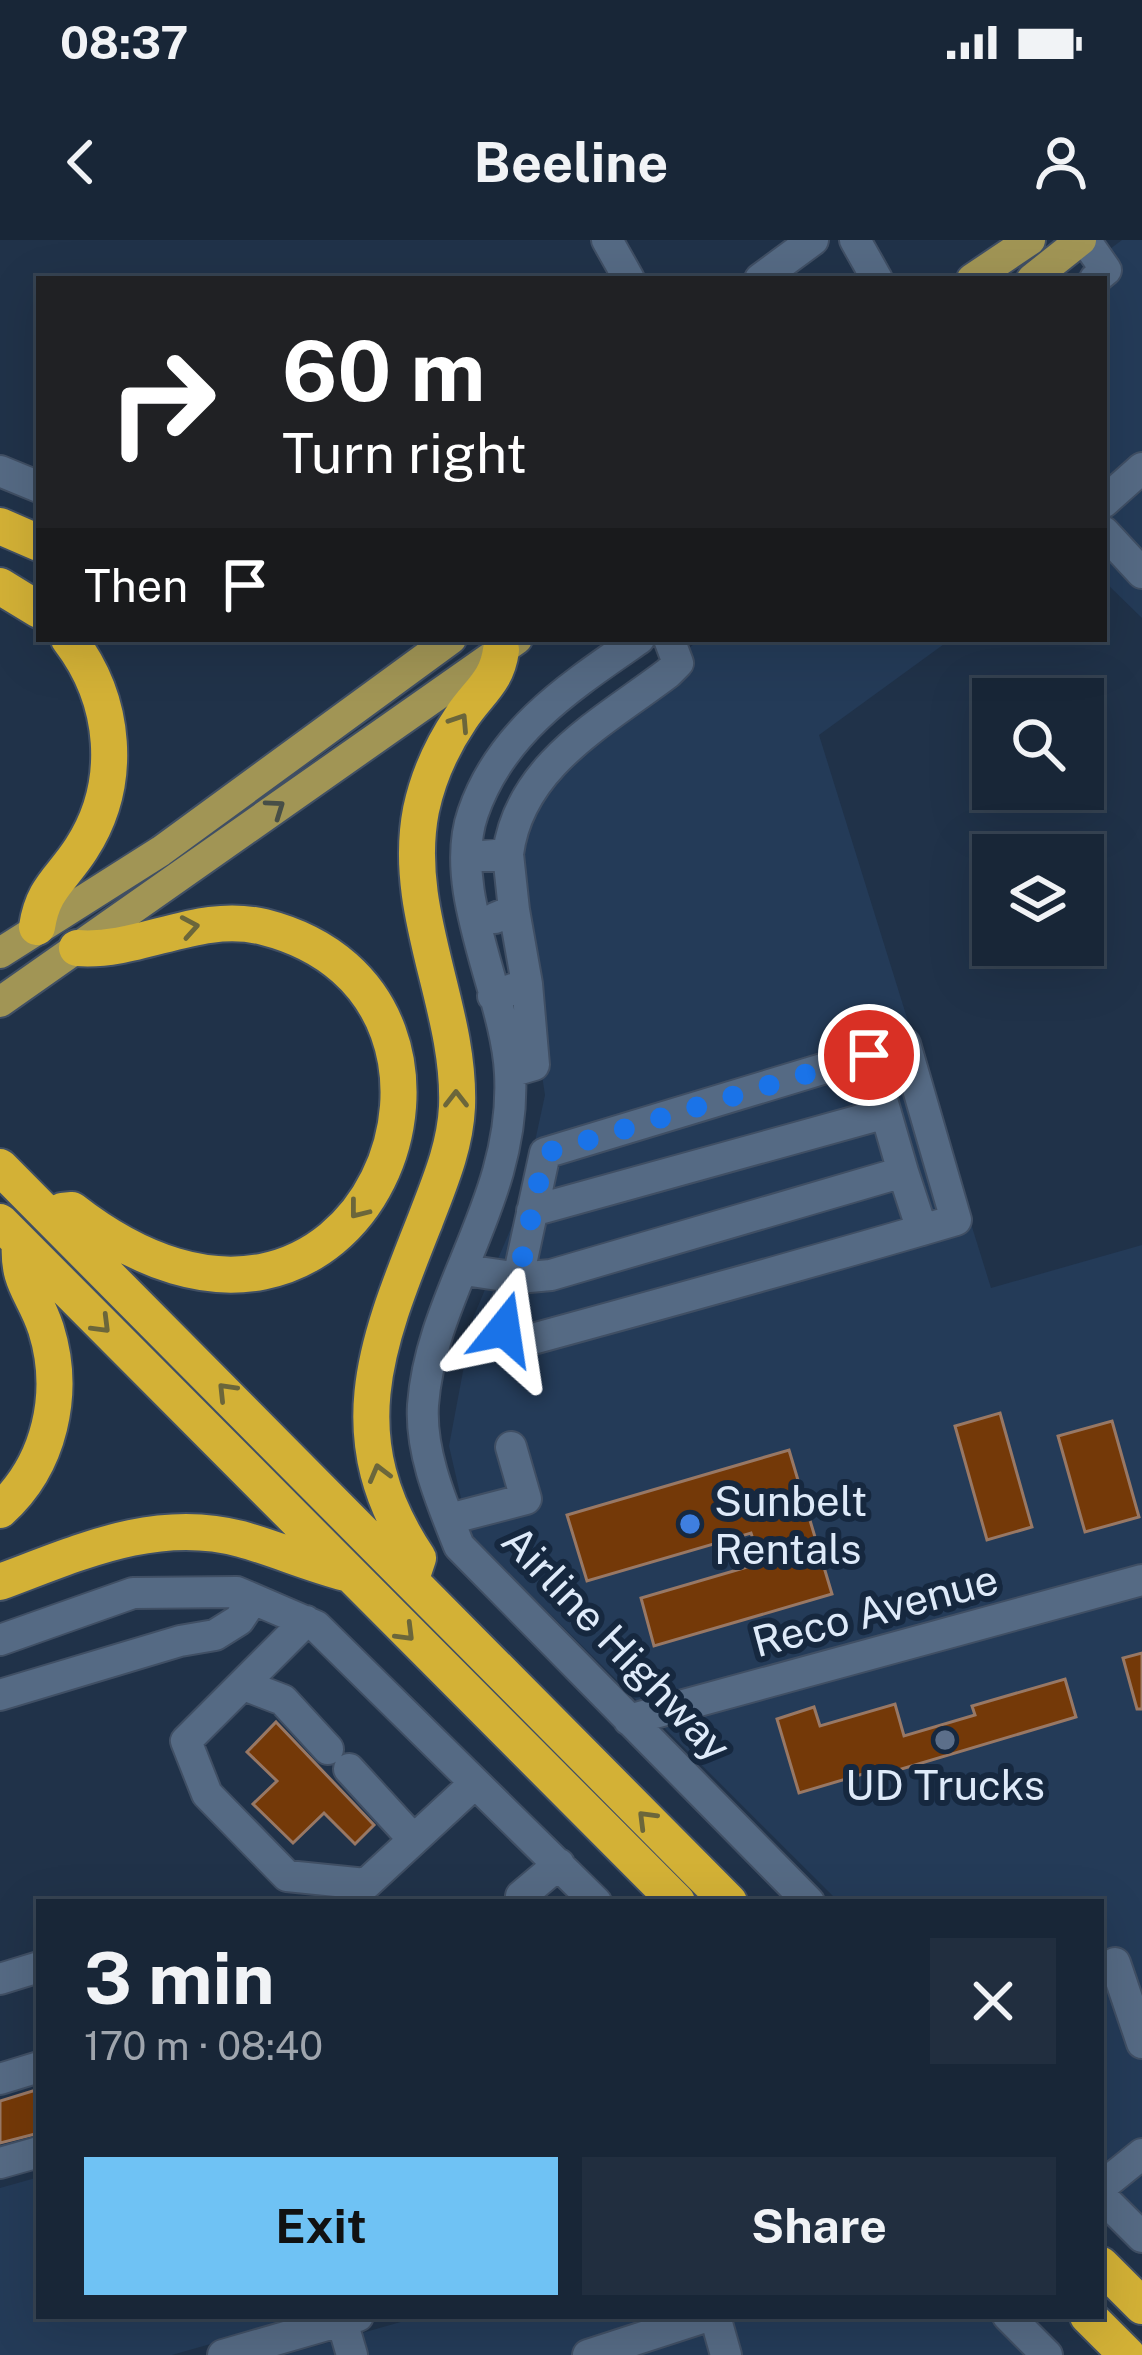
<!DOCTYPE html>
<html lang="en">
<head>
<meta charset="utf-8">
<style>
	:root { --surface:#182637; --page:#212e3f; --text:#f1f3f6; --muted:#9fa5ad; --line:#364352; --accent:#6fc2f4 }
	body { margin:0; font-family:"Public Sans",sans-serif; background:var(--page); color:var(--text); height:100vh; display:flex; flex-direction:column; font-size:45px; white-space:nowrap }
	* { box-sizing:border-box; margin:0 }
	p { font-size:39px; color:var(--muted) }
	.icon { flex:none; width:66px; height:66px; fill:none; stroke:currentColor; stroke-width:2; stroke-linecap:round; stroke-linejoin:round }
	.map { position:relative; flex:1; overflow:hidden }
	.side { position:absolute; left:36px; top:1659px; width:1068px; height:420px; display:flex; flex-direction:column; background:var(--surface); border-radius:0px; box-shadow:0 12px 48px #0002,0 0 0 3px var(--line) }
	.side>* { flex:none }
	.hud { position:absolute; left:36px; top:36px; width:1071px; height:366px; border-radius:0px; box-shadow:0 12px 48px #0002,0 0 0 3px var(--line); background:#202124; color:#fff; overflow:hidden }
	.buttons { position:absolute; left:972px; top:438px; display:grid; gap:24px }
	.buttons a { display:grid; place-items:center; width:132px; height:132px; border-radius:0px; background:var(--surface); box-shadow:0 12px 48px #0002,0 0 0 3px var(--line); font-size:60px }
	.pin { position:absolute; display:grid; place-items:center; width:102px; height:102px; color:#fff; margin:-51px; border:6px solid #fff; border-radius:50%; box-shadow:0 3px 12px #0007 }
	.me { position:absolute; width:132px; margin:-66px; rotate:15deg; stroke-linejoin:round; filter:drop-shadow(0 0 9px #0008) }
	.turn { display:flex; align-items:center; gap:42px; height:252px; padding:0 48px; font-size:54px }
	.turn .icon { width:156px; height:156px; stroke-width:2.5 }
	.turn b { display:block; font-size:84px; line-height:102px }
	.then { display:flex; align-items:center; height:114px; padding:0 48px; background:#0003; gap:24px; font-size:45px }
	.round { display:grid; place-items:center; flex:none; width:126px; height:126px; border-radius:0px; background:var(--page) }
	.headline { display:flex; align-items:center; justify-content:space-between; height:204px; padding:0 48px }
	h1 { font-size:72px; font-weight:700; line-height:90px }
	.action { display:flex; gap:24px; margin-top:auto; padding:24px 48px }
	.action a { flex:1; height:138px; border-radius:0px; background:var(--accent); color:#111; font-size:48px; font-weight:700; line-height:138px; text-align:center }
	.action a+a { background:var(--page); color:var(--text) }
	.status { display:flex; justify-content:space-between; align-items:center; height:84px; padding:0 60px; background:var(--surface); direction:ltr }
	.status svg { height:33px; fill:currentColor }
	header { display:flex; justify-content:space-between; align-items:center; height:156px; padding:0 48px; background:var(--surface); font-size:54px; font-weight:700 }
	.map>svg:first-child { display:block }
	.built { fill:#243b58 }
	.building { fill:#743908; stroke:#987865; stroke-width:3 }
	.lines { fill:none; stroke-linecap:round; stroke-linejoin:round }
	.minor-casing { stroke:#404f64; stroke-width:34 }
	.major-casing { stroke:#404f64; stroke-width:34 }
	.highway-casing { stroke:#404f64; stroke-width:40 }
	.minor { stroke:#556a84; stroke-width:30 }
	.major { stroke:#a19555; stroke-width:30 }
	.highway { stroke:#d3b136; stroke-width:36 }
	.oneway { stroke:#6b663b }
	.oneway2 { stroke:#474e47 }
	.route { stroke:#1a73e8; stroke-width:21; stroke-dasharray:0 37.8 }
	.shop-dot { fill:#3f7fe0; stroke:#16283f; stroke-width:4.5 }
	.service-dot { fill:#5c6f8a; stroke:#16283f; stroke-width:4.5 }
	.labels { text-anchor:middle; dominant-baseline:central; stroke-width:12; stroke-linejoin:round; paint-order:stroke }
	.poi-label { font-size:42px; fill:#deeaf9; stroke:#16283f; text-anchor:start }
	.street-label { font-size:42px; fill:#deeaf9; stroke:#16283f }
</style>
</head>
<body>
<div class="status"><b>08:37</b><svg viewBox="0 0 49 12"><path d="M0 12V9h3v3zM5 12V6h3v6zM10 12V3h3v9zM15 12V0h3v12zM26 1h20v11H26zM47 4h2v5h-2z"/></svg></div>
<header><svg class="icon" aria-label="back" viewBox="0 0 24 24"><path d="M15 5l-7 7 7 7"/></svg>Beeline<svg class="icon" aria-label="person" viewBox="0 0 24 24"><circle cx="12" cy="8" r="4"/><path d="M4 21q1-7 8-7t8 7"/></svg></header>
<div class="map">
<svg width="1142" height="2115" viewBox="0 0 1142 2115">
	<rect width="100%" height="100%" fill="#203249"/>
	<path class="built" d="M 1122,0 L 1142,0 L 1142,378 L 1104,341 L 1104,39 L 1070,39 Z
		M 700,399 L 951,399 L 819,495 L 991,1048 L 1142,1005 L 1142,1994 L 1101,1948 L 1101,1662 L 839,1662 L 469,1293 L 449,1206 L 473,1078 L 522,962 L 545,855 L 508,614 L 577,502 Z
		M 39,1937 L 39,2076 L 308,2076 L 172,2115 L 0,2115 L 0,1948 Z
		M 422,2076 L 991,2076 L 1030,2115 L 284,2115 Z"/>
	<path class="building" d="M 1000,1173 L 1032,1287 L 987,1300 L 955,1186 Z
		M 1112,1181 L 1139,1277 L 1085,1292 L 1058,1196 Z
		M 789,1210 L 832,1354 L 654,1406 L 641,1358 L 761,1323 L 751,1293 L 587,1341 L 567,1275 Z
		M 1142,1413 L 1142,1469 L 1137,1469 L 1123,1418 Z
		M 1065,1439 L 1076,1477 L 868,1539 L 866,1533 L 799,1553 L 777,1479 L 814,1467 L 820,1486 L 895,1464 L 904,1496 L 975,1475 L 972,1466 Z
		M 276,1482 L 374,1585 L 355,1604 L 324,1573 L 293,1603 L 253,1564 L 277,1541 L 247,1512 Z
		M 39,1849 L 39,1893 L 0,1903 L 0,1861 Z"/>
	<g class="lines">
		<g class="minor-casing">
			<path id="minor" d="M 607,0 L 629,39
				M 855,0 L 877,39
				M 1085,0 L 1106,30 L 1095,39
				M 760,39 L 813,0
				M 0,231 L 39,247
				M 1104,262 L 1142,228
				M 1104,292 L 1142,333
				M 639,399 C 571,446 501,491 473,573 C 446,650 506,754 510,833 C 517,960 431,1052 423,1165 C 420,1213 442,1263 459,1306 L 809,1662
				M 469,617 L 508,614 C 519,526 602,483 668,433 L 678,423 L 669,399
				M 495,678 L 514,670 L 508,614
				M 493,756 L 527,744 L 514,670
				M 869,815 L 903,932
				M 510,832 L 534,825 L 527,744
				M 532,971 L 886,873
				M 465,1030 L 518,1038 L 505,1067 L 507,1106 C 657,1065 807,1024 956,980 L 905,804 L 545,913 L 518,1038 L 551,1035 L 903,932 L 922,990
				M 449,1279 L 526,1259 L 511,1207
				M 306,1381 L 186,1501 L 207,1554 L 287,1636 L 366,1644 L 474,1544
				M 0,1400 L 133,1353 L 237,1352 L 316,1386 L 596,1662
				M 244,1445 L 283,1460 L 328,1509
				M 0,1455 L 180,1401 L 215,1395 L 239,1380 L 253,1359
				M 629,1480 L 1142,1340
				M 349,1529 L 413,1599
				M 521,1656 L 559,1624
				M 1115,1723 L 1142,1803
				M 0,1739 L 39,1727
				M 0,1839 L 39,1827
				M 0,1923 L 39,1912
				M 1101,1947 L 1142,1914
				M 1101,1956 L 1142,1997
				M 715,2076 L 726,2115
				M 1008,2076 L 1047,2115
				M 342,2081 L 352,2115
				M 223,2115 L 358,2076
				M 588,2115 L 708,2076"/>
		</g>
		<g class="major-casing">
			<path id="major" d="M 972,39 L 1030,0
				M 1032,39 L 1081,0
				M 0,713 L 161,611 L 451,399
				M 0,762 L 517,399"/>
		</g>
		<g class="highway-casing">
			<path id="highway" d="M 0,286 L 39,303
				M 0,346 L 39,370
				M 37,687 C 43,648 61,640 81,609 C 124,543 116,460 69,399
				M 0,927 L 729,1662
				M 62,971 L 72,970 C 364,1198 532,755 264,687 C 197,671 141,713 77,708
				M 0,982 L 677,1662
				M 0,1270 C 50,1225 66,1153 46,1089 C 34,1052 17,1044 20,1002
				M 412,1336 L 418,1318 C 337,1197 376,1104 425,981 C 439,944 455,908 457,867 C 461,767 401,672 421,570 C 428,537 442,506 461,478 C 478,452 497,442 501,410
				M 0,1342 C 78,1313 156,1276 241,1299 C 277,1309 310,1324 346,1333
				M 1101,2025 L 1142,2066
				M 1088,2076 L 1127,2115"/>
		</g>
		<use href="#minor" class="minor"/>
		<use href="#major" class="major"/>
		<use href="#highway" class="highway"/>
	</g>
	<defs><path id="oneway-chevron" d="M-2-3.5L2.5 0L-2 3.5" fill="none" stroke-width="1.6" stroke-linecap="round" stroke-linejoin="round" transform="scale(3)"/></defs>
	<g class="oneway">
		<use href="#oneway-chevron" transform="translate(460 482) rotate(-57)"/>
		<use href="#oneway-chevron" transform="translate(190 687) rotate(-10)"/>
		<use href="#oneway-chevron" transform="translate(456 859) rotate(-90)"/>
		<use href="#oneway-chevron" transform="translate(358 970) rotate(128)"/>
		<use href="#oneway-chevron" transform="translate(102 1085) rotate(45)"/>
		<use href="#oneway-chevron" transform="translate(226 1151) rotate(-134)"/>
		<use href="#oneway-chevron" transform="translate(379 1233) rotate(-105)"/>
		<use href="#oneway-chevron" transform="translate(406 1393) rotate(45)"/>
		<use href="#oneway-chevron" transform="translate(646 1579) rotate(-135)"/>
	</g>
	<use class="oneway2" href="#oneway-chevron" transform="translate(276 568) rotate(-35)"/>
	<g class="lines">
		<path class="route" d="M 504,1089 L 505,1067 L 518,1038 L 545,913 L 869,815"/>
	</g>
	<circle class="shop-dot" cx="690" cy="1284" r="12"/>
	<circle class="service-dot" cx="945" cy="1500" r="12"/>
	<g class="labels">
		<g class="poi-label">
			<text x="714" y="1260">Sunbelt<tspan x="714" dy="48">Rentals</tspan></text>
			<text x="945" y="1544" text-anchor="middle">UD Trucks</text>
		</g>
		<g class="street-label">
			<text transform="translate(875 1370) rotate(-15)">Reco Avenue</text>
			<text transform="translate(617 1403) rotate(46)">Airline Highway</text>
		</g>
	</g>
</svg>
<div class="buttons">
<a><svg class="icon" aria-label="search" viewBox="0 0 24 24"><circle cx="10" cy="10" r="6"/><path d="M15 15l6 6"/></svg></a>
<a><svg class="icon" aria-label="layers" viewBox="0 0 24 24"><path d="M12 4l9 5-9 5-9-5zM3 14l9 5 9-5"/></svg></a>
</div>
<div class="pin" style="left:869px;top:815px;background:#d93025"><svg class="icon" aria-label="arrive" viewBox="0 0 24 24"><path d="M6 21V4h12l-3 4 3 4H6"/></svg></div>
<svg class="me" style="left:504px;top:1089px" viewBox="-20 -20 40 40"><path d="M0-17L14 15 0 8-14 15z" fill="#1a73e8" stroke="#fff" stroke-width="4"/></svg>
<div class="hud">
<div class="turn"><svg class="icon" aria-label="right" viewBox="0 0 24 24"><path d="M7 20v-9h11M14 6l5 5-5 5"/></svg><div><b>60 m</b>Turn right</div></div>
<div class="then">Then<svg class="icon" aria-label="arrive" viewBox="0 0 24 24"><path d="M6 21V4h12l-3 4 3 4H6"/></svg></div>
</div>
<section class="side">
<div class="headline"><div><h1>3 min</h1><p>170 m · 08:40</p></div><a class="round"><svg class="icon" aria-label="close" viewBox="0 0 24 24"><path d="M6 6l12 12M18 6L6 18"/></svg></a></div>
<div class="action"><a>Exit</a><a>Share</a></div>
</section>
</div>
</body>
</html>
